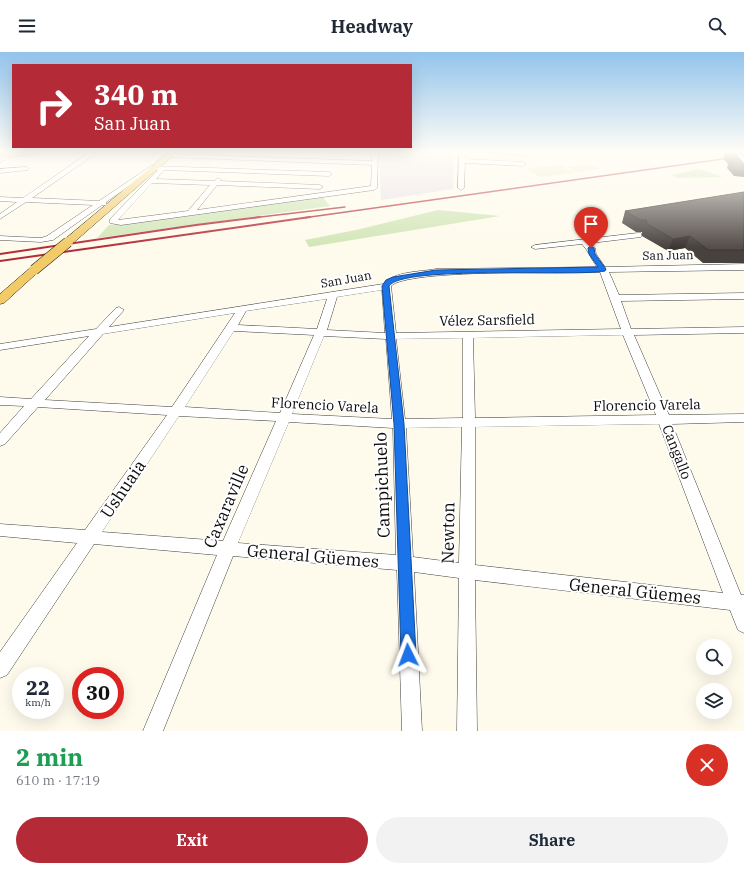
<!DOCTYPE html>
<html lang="en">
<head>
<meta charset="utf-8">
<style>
	:root { --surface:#fff; --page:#f2f2f3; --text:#1f2937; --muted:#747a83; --accent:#b42b37 }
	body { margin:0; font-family:"IBM Plex Serif",serif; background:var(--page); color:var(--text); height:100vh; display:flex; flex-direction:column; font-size:15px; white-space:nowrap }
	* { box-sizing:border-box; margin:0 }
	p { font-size:13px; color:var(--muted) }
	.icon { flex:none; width:22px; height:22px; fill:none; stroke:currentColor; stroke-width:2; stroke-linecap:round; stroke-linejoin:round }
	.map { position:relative; height:679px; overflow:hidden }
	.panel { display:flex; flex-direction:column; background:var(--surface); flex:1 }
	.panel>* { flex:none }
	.top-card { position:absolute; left:12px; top:12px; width:400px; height:84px; border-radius:0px; box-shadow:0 4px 16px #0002; background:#b42b37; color:#fff; overflow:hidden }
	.controls { position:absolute; left:696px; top:587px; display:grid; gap:8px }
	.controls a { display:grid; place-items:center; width:36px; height:36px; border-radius:50%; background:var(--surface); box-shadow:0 4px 16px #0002; font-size:20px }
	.speed { position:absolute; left:12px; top:615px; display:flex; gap:8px; font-size:20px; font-weight:700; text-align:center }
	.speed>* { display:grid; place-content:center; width:52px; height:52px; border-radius:50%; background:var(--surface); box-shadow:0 4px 16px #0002; line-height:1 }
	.speed small { font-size:10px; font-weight:400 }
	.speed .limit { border:6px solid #d22; background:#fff; color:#111 }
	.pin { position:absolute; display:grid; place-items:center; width:34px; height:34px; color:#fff; margin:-41px -17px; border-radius:50% 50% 50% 0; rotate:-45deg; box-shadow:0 0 4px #0007 }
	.pin .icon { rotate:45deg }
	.me { position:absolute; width:44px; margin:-22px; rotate:357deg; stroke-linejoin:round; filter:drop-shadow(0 0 3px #0008) }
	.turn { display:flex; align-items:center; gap:14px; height:84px; padding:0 16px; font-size:18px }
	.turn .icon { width:52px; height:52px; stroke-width:2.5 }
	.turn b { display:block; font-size:28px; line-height:34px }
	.round { display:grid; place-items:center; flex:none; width:42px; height:42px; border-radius:21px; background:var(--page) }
	.head { display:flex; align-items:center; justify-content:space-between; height:68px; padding:0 16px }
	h1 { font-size:24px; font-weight:800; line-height:30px; color:#1e9e55 }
	.action { display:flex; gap:8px; margin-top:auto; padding:8px 16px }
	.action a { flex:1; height:46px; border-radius:24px; background:var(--accent); color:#fff; font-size:16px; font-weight:800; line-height:46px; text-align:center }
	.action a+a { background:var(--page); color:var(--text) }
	header { display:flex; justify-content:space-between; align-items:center; height:52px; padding:0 16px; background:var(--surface); font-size:18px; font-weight:800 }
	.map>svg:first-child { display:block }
	.industrial { fill:#e9e0ea }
	.green { fill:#d1e6b7 }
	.pitch { fill:#e2eec9 }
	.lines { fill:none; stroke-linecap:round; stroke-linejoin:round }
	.minor-casing { stroke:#3f3f3f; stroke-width:1 }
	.major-casing { stroke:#1d1d1d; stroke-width:1 }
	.minor { fill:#fff; fill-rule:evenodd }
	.major { fill:#f2cb68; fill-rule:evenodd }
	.rail-far1 { stroke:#b42b37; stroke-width:1.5 }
	.rail { stroke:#b42b37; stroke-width:2 }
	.minor-bridge-casing { stroke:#3f3f3f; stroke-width:7; stroke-linecap:butt }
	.major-bridge-casing { stroke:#1d1d1d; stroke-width:11; stroke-linecap:butt }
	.minor-bridge { stroke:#fff; stroke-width:6 }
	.major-bridge { stroke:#f2cb68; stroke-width:10 }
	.wall { fill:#48423f }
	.shaded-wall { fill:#3b3633 }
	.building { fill:#544d49; stroke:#3b3633 }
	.route { fill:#1a73e8; stroke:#114b97 }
	.labels { text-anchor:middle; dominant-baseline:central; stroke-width:4; stroke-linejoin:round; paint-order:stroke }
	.far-street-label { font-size:12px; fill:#0c0c0c; stroke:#fff }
	.street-label { font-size:14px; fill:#0c0c0c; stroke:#fff }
	.near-street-label { font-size:17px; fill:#0c0c0c; stroke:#fff }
</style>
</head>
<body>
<header><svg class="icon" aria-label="menu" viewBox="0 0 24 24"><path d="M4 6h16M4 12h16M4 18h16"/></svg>Headway<svg class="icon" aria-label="search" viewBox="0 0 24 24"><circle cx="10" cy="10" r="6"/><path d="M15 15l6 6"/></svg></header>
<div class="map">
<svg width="744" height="679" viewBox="0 0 744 679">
	<rect width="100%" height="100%" fill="#fefaec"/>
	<path class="industrial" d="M 379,100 L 454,100 L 453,137 L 381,148 Z"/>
	<path class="green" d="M 699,117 L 723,125 L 678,126 L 671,123 Z
		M 322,144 L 330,154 L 97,186 L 109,173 Z
		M 438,158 L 500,164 L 309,195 L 305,188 L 356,178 Z"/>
	<path class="pitch" d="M 588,112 L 599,117 L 577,120 L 567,115 Z
		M 559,113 L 574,121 L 540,125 L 526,117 Z"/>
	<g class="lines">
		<g class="minor-casing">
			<path id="minor" d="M 90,100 L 98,100 L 32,146 L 99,149 L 151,114 L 329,120 L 332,122 L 329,124 L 164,118 L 156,127 L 214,129 L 218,126 L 221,128 L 220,129 L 320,133 L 323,135 L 320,137 L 217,133 L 197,158 L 371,134 L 372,113 L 169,105 L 169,103 L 171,102 L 372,109 L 372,100 L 378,100 L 377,136 L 374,138 L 121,173 L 110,171 L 110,167 L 158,118 L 152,118 L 106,150 L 106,153 L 102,153 L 53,188 L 41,190 L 0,188 L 0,184 L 41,186 L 47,184 L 93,153 L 26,150 L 0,167 L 0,162 L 17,150 L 0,149 L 0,145 L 23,146 ZM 152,131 L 210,133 L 188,159 L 118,168 Z
				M 459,100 L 465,100 L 465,107 L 523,110 L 526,112 L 523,114 L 465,111 L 464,136 L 461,138 L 458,136 Z
				M 491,100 L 526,100 L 528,102 L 525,104 Z
				M 6,102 L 11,103 L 0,111 L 0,106 Z
				M 26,115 L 28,116 L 28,118 L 0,121 L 0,117 Z
				M 638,181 L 641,181 L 641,185 L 591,191 L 595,196 L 596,202 L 605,215 L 744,212 L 744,218 L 609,220 L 619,243 L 744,241 L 744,247 L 621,249 L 631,277 L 744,275 L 744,281 L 634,283 L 669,363 L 744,362 L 744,370 L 672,372 L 741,543 L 744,543 L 744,581 L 738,578 L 730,558 L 475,528 L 477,679 L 457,679 L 459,526 L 414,520 L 422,679 L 402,679 L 397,518 L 233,504 L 163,679 L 143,679 L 217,503 L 94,492 L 7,623 L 0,626 L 0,600 L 77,491 L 0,484 L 0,472 L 85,478 L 167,363 L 38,355 L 5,392 L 0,394 L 0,381 L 24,354 L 0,353 L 0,345 L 31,347 L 89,284 L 0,298 L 0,292 L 96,277 L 116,256 L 119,255 L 124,258 L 109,275 L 383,232 C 395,219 420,220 436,217 L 597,215 C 591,207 588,198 582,192 L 535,197 L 531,195 L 535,193 ZM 600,220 L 621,277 L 396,281 L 391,234 C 407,217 568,221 600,220 ZM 382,238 L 385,281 L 327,278 L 337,245 ZM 327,247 L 317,277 L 238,273 L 246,259 ZM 235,261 L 172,355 L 45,348 L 103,282 ZM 234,279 L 314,283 L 280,361 L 185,355 ZM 623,283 L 656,363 L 475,366 L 473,286 ZM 324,284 L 386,287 L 392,367 L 292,362 ZM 463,286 L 463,366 L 405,367 L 396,287 ZM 179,364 L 276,369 L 223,489 L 102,480 ZM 289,370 L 393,376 L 396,503 L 238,491 ZM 659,372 L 723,541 L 475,513 L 475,375 ZM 462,375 L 459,511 L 413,505 L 406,376 Z"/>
		</g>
		<g class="major-casing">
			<path id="major" d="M 12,100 L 41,100 L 38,102 L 0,106 L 0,102 Z
				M 169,100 L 177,100 L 72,192 L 64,192 L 63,190 L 64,188 Z
				M 34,215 L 40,218 L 38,220 L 4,251 L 0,252 L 0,242 L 30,216 Z"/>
		</g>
		<use href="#minor" class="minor"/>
		<use href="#major" class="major"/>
		<path class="rail-far1" d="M 252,166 L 345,155
			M 303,166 L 744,104"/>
		<path class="rail" d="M 0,202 L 196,173 L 260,165
			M 0,209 L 310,165"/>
		<g class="minor-bridge-casing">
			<path id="minor-bridge" d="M 733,100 L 744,109"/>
		</g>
		<g class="major-bridge-casing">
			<path id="major-bridge" d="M 34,218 L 68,190"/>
		</g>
		<use href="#minor-bridge" class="minor-bridge"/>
		<use href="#major-bridge" class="major-bridge"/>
	</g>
	<path class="wall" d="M 725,101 L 744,112 L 744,125 L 734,124 L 727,116 L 728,112 L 723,106 Z
		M 744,140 L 744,211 L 703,211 L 685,196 L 668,199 L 642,184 L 642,180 L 636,180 L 622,171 L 625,159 Z"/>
	<path class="shaded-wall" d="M 690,184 L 685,196 L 668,199 L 673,187 Z"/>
	<path class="building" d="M 725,100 L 734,100 L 744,112 L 744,119 L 736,119 L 729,111 L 734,111 L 725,101 Z
		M 744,140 L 744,198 L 708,198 L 690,184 L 673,187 L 647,172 L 646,168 L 640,168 L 625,159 Z"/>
	<linearGradient id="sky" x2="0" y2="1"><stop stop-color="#93c4ec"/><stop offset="0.51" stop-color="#fffdf6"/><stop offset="1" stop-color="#fffdf6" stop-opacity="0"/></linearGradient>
	<rect width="744" height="196" fill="url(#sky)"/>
	<path class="route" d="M 591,194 L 594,196 L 595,202 L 606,217 L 605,219 C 573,225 403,213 389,234 L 404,372 L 416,603 L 414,608 L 408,610 L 403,608 L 401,603 L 394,372 L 382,234 L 386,228 L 393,225 L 436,218 L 598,215 L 589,202 L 588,196 Z"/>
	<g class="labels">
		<g class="far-street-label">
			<text transform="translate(668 203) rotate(-1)">San Juan</text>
			<text transform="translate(346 227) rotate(-10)">San Juan</text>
		</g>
		<g class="street-label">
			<text transform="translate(487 268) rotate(-1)">Vélez Sarsfield</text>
			<text transform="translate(325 353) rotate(3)">Florencio Varela</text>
			<text transform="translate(647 353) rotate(-1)">Florencio Varela</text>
			<text transform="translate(677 400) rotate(69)">Cangallo</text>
		</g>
		<g class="near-street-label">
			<text transform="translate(382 433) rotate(-92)">Campichuelo</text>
			<text transform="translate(123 437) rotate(-56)">Ushuaia</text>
			<text transform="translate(226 454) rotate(-67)">Caxaraville</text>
			<text transform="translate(448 481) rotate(-89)">Newton</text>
			<text transform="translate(313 504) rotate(5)">General Güemes</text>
			<text transform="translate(635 539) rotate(6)">General Güemes</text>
		</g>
	</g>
</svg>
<div class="controls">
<a><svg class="icon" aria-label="search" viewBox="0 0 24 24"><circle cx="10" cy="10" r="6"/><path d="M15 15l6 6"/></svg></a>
<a><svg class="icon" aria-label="layers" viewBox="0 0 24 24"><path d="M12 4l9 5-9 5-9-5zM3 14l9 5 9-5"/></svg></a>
</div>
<div class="speed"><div>22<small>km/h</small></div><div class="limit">30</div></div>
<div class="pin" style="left:591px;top:196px;background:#d93025"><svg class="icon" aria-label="arrive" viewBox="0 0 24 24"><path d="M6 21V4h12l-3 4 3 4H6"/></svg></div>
<svg class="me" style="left:408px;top:603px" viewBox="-20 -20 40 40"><path d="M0-17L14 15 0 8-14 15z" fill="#1a73e8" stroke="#fff" stroke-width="4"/></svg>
<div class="top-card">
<div class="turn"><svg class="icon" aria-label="right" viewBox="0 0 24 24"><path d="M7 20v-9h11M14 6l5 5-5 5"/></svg><div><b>340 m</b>San Juan</div></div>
</div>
</div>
<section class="panel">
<div class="head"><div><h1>2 min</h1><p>610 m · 17:19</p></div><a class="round" style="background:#d93025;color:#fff"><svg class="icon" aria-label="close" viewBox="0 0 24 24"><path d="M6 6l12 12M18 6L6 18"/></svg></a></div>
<div class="action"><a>Exit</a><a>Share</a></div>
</section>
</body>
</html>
